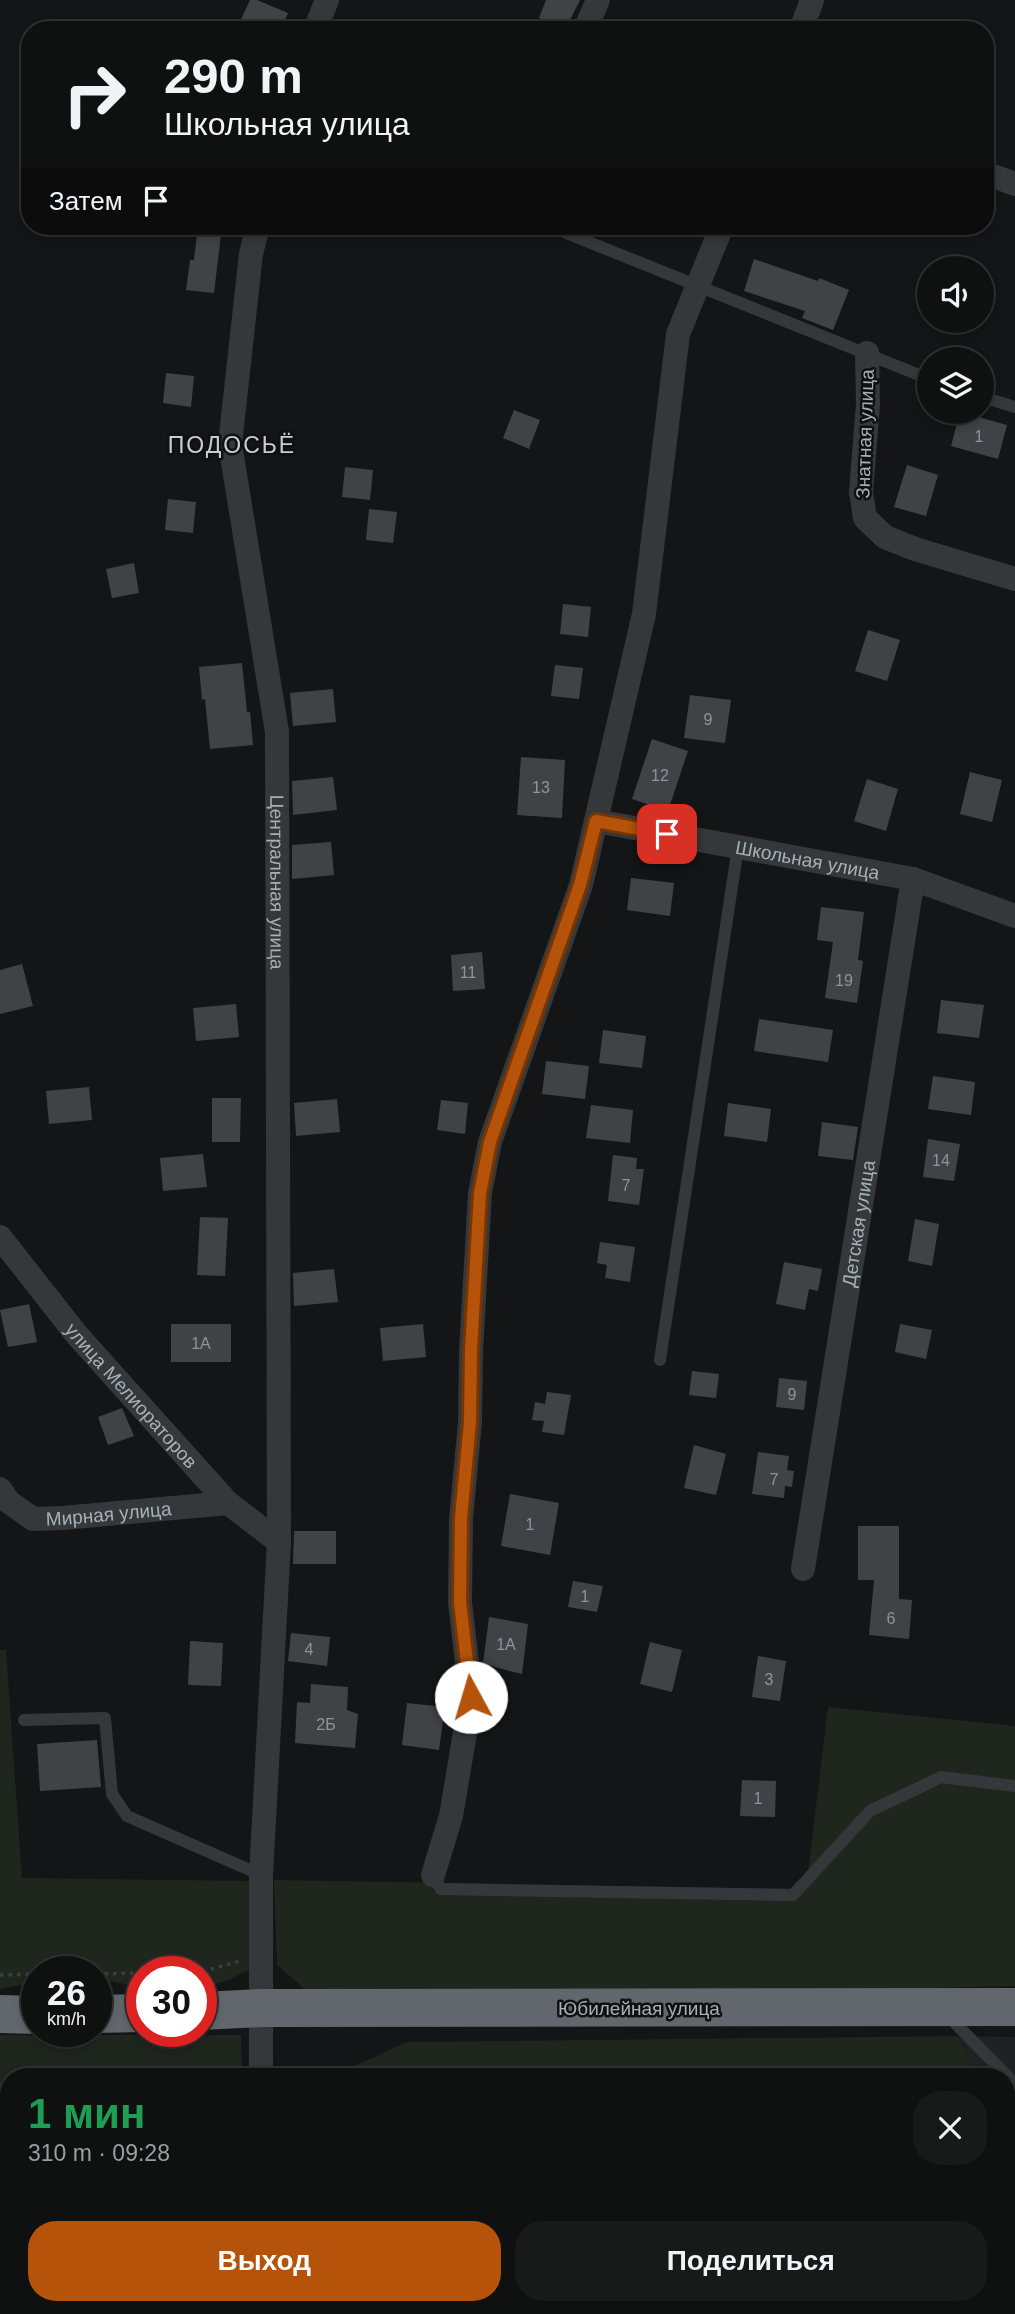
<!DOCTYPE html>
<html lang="ru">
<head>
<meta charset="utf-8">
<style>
	:root { --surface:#0f1010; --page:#181919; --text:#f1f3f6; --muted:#9b9d9f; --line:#2f3030; --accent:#b45309 }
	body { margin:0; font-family:Helvetica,sans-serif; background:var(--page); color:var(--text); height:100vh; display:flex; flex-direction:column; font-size:26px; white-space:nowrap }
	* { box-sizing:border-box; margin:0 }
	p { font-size:23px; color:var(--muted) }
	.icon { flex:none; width:38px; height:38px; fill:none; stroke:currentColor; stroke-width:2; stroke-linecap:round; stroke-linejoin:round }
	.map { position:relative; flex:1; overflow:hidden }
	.drawer { position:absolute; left:0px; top:2068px; width:1015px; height:247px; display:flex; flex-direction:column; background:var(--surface); border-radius:28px 28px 0 0; box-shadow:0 4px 10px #0003,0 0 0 2px var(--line) }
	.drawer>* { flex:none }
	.banner { position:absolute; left:21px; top:21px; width:973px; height:214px; border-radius:28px; box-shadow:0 4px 10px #0003,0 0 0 2px var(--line); background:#0f1010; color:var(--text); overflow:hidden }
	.buttons { position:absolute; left:917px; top:256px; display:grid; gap:14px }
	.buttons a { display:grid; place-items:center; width:77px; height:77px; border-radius:50%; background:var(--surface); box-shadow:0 4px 10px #0003,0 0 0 2px var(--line); font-size:35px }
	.speed { position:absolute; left:21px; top:1956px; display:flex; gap:14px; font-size:35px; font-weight:700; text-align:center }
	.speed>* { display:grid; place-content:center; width:91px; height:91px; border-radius:50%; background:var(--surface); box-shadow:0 4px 10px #0003,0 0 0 2px var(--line); line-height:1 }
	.speed small { font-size:18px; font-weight:400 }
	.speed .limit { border:10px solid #d22; background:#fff; color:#111 }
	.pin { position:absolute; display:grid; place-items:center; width:60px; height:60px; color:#fff; margin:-30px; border-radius:14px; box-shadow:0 4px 10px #0006 }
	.me { position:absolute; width:77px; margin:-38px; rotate:354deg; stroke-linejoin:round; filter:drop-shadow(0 0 5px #0008) }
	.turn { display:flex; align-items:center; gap:24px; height:147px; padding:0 28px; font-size:32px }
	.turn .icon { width:91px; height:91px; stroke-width:2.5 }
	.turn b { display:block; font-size:49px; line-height:60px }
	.then { display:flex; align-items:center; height:66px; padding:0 28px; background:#0003; gap:14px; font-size:26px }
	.round { display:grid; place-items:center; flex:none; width:74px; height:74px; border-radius:28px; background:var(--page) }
	.head { display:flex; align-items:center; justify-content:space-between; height:119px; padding:0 28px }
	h1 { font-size:42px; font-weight:600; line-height:52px; color:#1e9e55 }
	.cta { display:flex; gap:14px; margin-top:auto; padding:14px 28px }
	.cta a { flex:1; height:80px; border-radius:28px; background:var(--accent); color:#fff; font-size:28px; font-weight:600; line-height:80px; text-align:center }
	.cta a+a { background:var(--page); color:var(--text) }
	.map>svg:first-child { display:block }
	.built { fill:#202123 }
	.green { fill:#1f261e }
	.building { fill:#404346 }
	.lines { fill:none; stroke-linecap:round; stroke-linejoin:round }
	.path { stroke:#3b3f42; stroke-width:3.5; stroke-dasharray:3.5 5; stroke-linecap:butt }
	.lane { stroke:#35383b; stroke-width:12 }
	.street { stroke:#35383b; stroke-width:24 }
	.highway { stroke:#61676c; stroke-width:38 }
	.route-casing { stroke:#753606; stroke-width:18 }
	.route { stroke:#b45309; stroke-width:12 }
	.labels { text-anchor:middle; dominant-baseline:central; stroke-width:5; stroke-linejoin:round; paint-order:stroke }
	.number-label { font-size:16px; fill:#8c959b }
	.street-label { font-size:19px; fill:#a6b0b7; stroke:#0f1011 }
	.quarter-label { font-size:23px; letter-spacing:2px; fill:#c7cdd3; stroke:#0f1011 }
</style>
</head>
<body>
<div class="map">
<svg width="1015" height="2314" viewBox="0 0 1015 2314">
	<rect width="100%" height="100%" fill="#141516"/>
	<path class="built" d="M 957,2036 L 1015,2037 L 1015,2314 L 1006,2314 L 1008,2121 L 1006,2117 L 1006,2077 L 982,2077 Z"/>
	<path class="green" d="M 0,1650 L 6,1650 L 22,1878 L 252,1881 L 255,1967 L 226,1981 L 201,1988 L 201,1972 L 142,1972 L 142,1987 L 96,1979 L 96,1972 L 90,1972 L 88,1965 L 45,1964 L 46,1972 L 37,1972 L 37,1982 L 0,1989 Z
		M 828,1707 L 1015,1726 L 1015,1986 L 733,1993 L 310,1994 L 277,1965 L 274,1880 L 806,1889 Z
		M 0,2035 L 241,2035 L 242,2077 L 9,2077 L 9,2306 L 1006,2307 L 1006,2314 L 0,2314 Z
		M 957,2036 L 982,2077 L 330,2077 L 407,2042 Z"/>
	<path class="building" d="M 250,0 L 257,0 L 288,13 L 281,30 L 236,30 Z
		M 546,0 L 580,0 L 565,30 L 539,18 Z
		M 198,226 L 222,226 L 214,293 L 186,290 L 190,260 L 194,260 Z
		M 754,259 L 818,281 L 819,278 L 849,290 L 833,330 L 802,318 L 805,311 L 744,291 Z
		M 166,373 L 194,376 L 191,407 L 163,403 Z
		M 514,410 L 540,420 L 529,449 L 503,438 Z
		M 960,412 L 1007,425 L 998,459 L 951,446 Z
		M 907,465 L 938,475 L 926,516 L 894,507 Z
		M 345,467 L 373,470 L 370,500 L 342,497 Z
		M 168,499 L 196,502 L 193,533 L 165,530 Z
		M 369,509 L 397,512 L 393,543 L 366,540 Z
		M 134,563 L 139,593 L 112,598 L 106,569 Z
		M 563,604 L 591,607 L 588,637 L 560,634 Z
		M 868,630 L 900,640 L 887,681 L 855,671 Z
		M 242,663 L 247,712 L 250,712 L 253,745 L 210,749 L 205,699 L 202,700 L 199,667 Z
		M 555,665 L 583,668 L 579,699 L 551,696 Z
		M 333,689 L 336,722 L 293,726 L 290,693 Z
		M 690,695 L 731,700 L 725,743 L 684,738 Z
		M 652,739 L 688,751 L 668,811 L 632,799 Z
		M 521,757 L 565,760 L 562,818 L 517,815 Z
		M 970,772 L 1002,780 L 992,822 L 960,814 Z
		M 333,777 L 337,810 L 293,815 L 292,781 Z
		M 867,779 L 898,789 L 886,831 L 854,821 Z
		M 331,842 L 334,875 L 292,879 L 292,845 Z
		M 631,878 L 674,883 L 670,916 L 627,910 Z
		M 821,907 L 864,912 L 858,960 L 863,961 L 857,1003 L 825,998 L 833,942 L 817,940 Z
		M 482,952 L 485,989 L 453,991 L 451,955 Z
		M 22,964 L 33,1006 L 0,1014 L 0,970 Z
		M 941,1000 L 984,1005 L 979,1038 L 937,1033 Z
		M 236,1004 L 239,1037 L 196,1041 L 193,1008 Z
		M 759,1019 L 833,1030 L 828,1062 L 754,1051 Z
		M 603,1030 L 646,1036 L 642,1068 L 599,1063 Z
		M 546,1061 L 589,1066 L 585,1099 L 542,1094 Z
		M 933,1076 L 975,1082 L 971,1115 L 928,1109 Z
		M 89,1087 L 92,1120 L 49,1124 L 46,1091 Z
		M 212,1098 L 241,1098 L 240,1142 L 212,1142 Z
		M 337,1099 L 340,1132 L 296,1136 L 294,1103 Z
		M 441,1100 L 468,1103 L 465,1134 L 437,1130 Z
		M 728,1103 L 771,1109 L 767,1142 L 724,1136 Z
		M 591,1105 L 633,1110 L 630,1143 L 586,1138 Z
		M 822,1122 L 858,1127 L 853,1160 L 818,1156 Z
		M 928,1139 L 960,1144 L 954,1181 L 923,1177 Z
		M 203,1154 L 207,1187 L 163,1191 L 160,1158 Z
		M 613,1155 L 637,1158 L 636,1169 L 644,1169 L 639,1205 L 608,1201 Z
		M 200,1217 L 228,1218 L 225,1276 L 197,1275 Z
		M 915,1219 L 939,1224 L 932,1266 L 908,1261 Z
		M 600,1242 L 635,1247 L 630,1282 L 605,1278 L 607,1265 L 597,1263 Z
		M 784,1262 L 822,1269 L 818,1291 L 809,1289 L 805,1310 L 776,1304 Z
		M 334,1269 L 338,1302 L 294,1306 L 293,1273 Z
		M 29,1304 L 37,1342 L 8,1347 L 0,1310 Z
		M 171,1324 L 231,1324 L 231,1362 L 171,1362 Z
		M 423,1324 L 426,1357 L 383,1361 L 380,1328 Z
		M 900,1324 L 932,1330 L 926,1359 L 895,1352 Z
		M 692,1371 L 719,1374 L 716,1398 L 689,1395 Z
		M 779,1378 L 807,1381 L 804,1410 L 776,1407 Z
		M 547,1392 L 571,1395 L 564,1435 L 542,1432 L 544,1421 L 532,1420 L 535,1402 L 545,1404 Z
		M 122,1408 L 134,1436 L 108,1445 L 98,1417 Z
		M 694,1445 L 726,1454 L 716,1495 L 684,1488 Z
		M 758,1452 L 789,1456 L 787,1470 L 794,1471 L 792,1487 L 785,1486 L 784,1498 L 752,1494 Z
		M 510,1494 L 559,1503 L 550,1555 L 501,1546 Z
		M 858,1526 L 899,1526 L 899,1599 L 912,1600 L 909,1639 L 869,1635 L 874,1580 L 858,1580 Z
		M 294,1531 L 336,1531 L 336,1564 L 293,1564 Z
		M 573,1581 L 603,1586 L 597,1612 L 568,1607 Z
		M 489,1617 L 528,1624 L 522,1674 L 483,1664 Z
		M 291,1633 L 330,1637 L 327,1666 L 288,1661 Z
		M 190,1641 L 223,1643 L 221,1686 L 188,1685 Z
		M 650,1642 L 682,1650 L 672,1692 L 640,1684 Z
		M 758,1656 L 786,1661 L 780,1701 L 752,1697 Z
		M 311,1684 L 348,1687 L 347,1710 L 358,1714 L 355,1748 L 295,1743 L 297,1702 L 310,1703 Z
		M 407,1703 L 445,1707 L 439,1750 L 402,1745 Z
		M 97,1740 L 101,1787 L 40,1791 L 37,1744 Z
		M 742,1780 L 776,1781 L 775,1817 L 740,1816 Z"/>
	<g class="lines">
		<path class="path" d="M 177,1972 L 201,1972 L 240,1961
			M 96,1974 L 142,1973
			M 0,1975 L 37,1974"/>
		<path class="lane" d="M 549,226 L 929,379
			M 982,397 L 1015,407
			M 660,1360 L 738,847
			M 24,1720 L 105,1718 L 112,1794 L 127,1816 L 261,1875
			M 433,1875 L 441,1889 L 793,1895 L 870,1811 L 941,1777 L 1015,1786
			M 946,2014 L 1015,2084"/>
		<g class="street">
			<path d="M 315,30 L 327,0"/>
			<path d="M 585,30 L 598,0"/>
			<path d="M 801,30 L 812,0"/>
			<path d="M 985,173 L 1015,184"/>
			<path id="s1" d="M 258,226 L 251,254 L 230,444 L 277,732 L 279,1542 L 261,1875 L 261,2077"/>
			<path d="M 867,353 L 868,404 L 861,492 L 865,518 L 885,537 L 915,549 L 1015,579"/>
			<path id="s2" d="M 596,821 L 913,879 L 1015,916"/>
			<path id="s3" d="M 0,1237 L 77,1335 L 228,1503 L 279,1542"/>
			<path id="s4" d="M 0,1489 L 9,1502 L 33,1519 L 63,1518 L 228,1503"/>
			<path id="s5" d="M 803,1569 L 913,879"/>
			<path d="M 433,1875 L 451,1816 L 471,1697 L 460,1602 L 461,1519 L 470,1422 L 471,1351 L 480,1193 L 490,1142 L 581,885 L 644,614 L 678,334 L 722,226"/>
			<path d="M 259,2314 L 259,2306"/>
		</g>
		<path class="highway" d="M 201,2011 L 262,2008 L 1015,2007
			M 0,2014 L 37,2015
			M 96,2014 L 142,2013"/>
	</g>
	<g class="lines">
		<g class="route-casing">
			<path id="route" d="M 471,1697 L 460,1602 L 461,1518 L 470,1422 L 471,1351 L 480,1193 L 490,1142 L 580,885 L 596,821 L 667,834"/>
		</g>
		<use href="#route" class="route"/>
	</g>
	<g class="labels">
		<g class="number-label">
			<text x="979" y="436">1</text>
			<text x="708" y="719">9</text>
			<text x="660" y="775">12</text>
			<text x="541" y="787">13</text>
			<text x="468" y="972">11</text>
			<text x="844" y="980">19</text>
			<text x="941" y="1160">14</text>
			<text x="626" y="1185">7</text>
			<text x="201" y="1343">1А</text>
			<text x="792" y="1394">9</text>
			<text x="774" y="1479">7</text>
			<text x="530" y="1524">1</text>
			<text x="585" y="1596">1</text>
			<text x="891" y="1618">6</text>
			<text x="506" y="1644">1А</text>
			<text x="309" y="1649">4</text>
			<text x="769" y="1679">3</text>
			<text x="326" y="1724">2Б</text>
			<text x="758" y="1798">1</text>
		</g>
		<g class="street-label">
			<text transform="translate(865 434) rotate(-88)">Знатная улица</text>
			<text stroke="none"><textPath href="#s2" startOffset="215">Школьная улица</textPath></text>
			<text stroke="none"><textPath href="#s1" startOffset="662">Центральная улица</textPath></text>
			<text stroke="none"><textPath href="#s5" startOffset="350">Детская улица</textPath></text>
			<text stroke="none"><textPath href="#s3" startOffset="206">улица Мелиораторов</textPath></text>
			<text stroke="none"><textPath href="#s4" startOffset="121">Мирная улица</textPath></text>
			<text x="639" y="2008">Юбилейная улица</text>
		</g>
		<g class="quarter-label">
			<text x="232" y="445">ПОДОСЬЁ</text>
		</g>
	</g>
</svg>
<div class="buttons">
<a><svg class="icon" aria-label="sound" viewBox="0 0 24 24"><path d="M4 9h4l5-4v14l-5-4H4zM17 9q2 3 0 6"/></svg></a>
<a><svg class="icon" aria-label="layers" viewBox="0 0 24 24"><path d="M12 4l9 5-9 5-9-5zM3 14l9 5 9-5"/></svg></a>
</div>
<div class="speed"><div>26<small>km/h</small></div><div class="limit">30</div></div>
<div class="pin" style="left:667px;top:834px;background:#d93025"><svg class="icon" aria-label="arrive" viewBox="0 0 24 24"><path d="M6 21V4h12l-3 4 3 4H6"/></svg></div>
<svg class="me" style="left:471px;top:1697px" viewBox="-20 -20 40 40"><circle r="19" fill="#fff"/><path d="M0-13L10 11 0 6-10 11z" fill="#b45309"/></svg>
<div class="banner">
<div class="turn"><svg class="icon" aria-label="right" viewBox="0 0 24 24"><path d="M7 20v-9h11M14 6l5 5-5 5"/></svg><div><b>290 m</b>Школьная улица</div></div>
<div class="then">Затем<svg class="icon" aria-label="arrive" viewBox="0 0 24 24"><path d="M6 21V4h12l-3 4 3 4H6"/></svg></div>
</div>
<section class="drawer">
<div class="head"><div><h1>1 мин</h1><p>310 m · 09:28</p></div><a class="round"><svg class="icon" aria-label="close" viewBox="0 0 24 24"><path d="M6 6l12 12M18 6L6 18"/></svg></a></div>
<div class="cta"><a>Выход</a><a>Поделиться</a></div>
</section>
</div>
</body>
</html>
